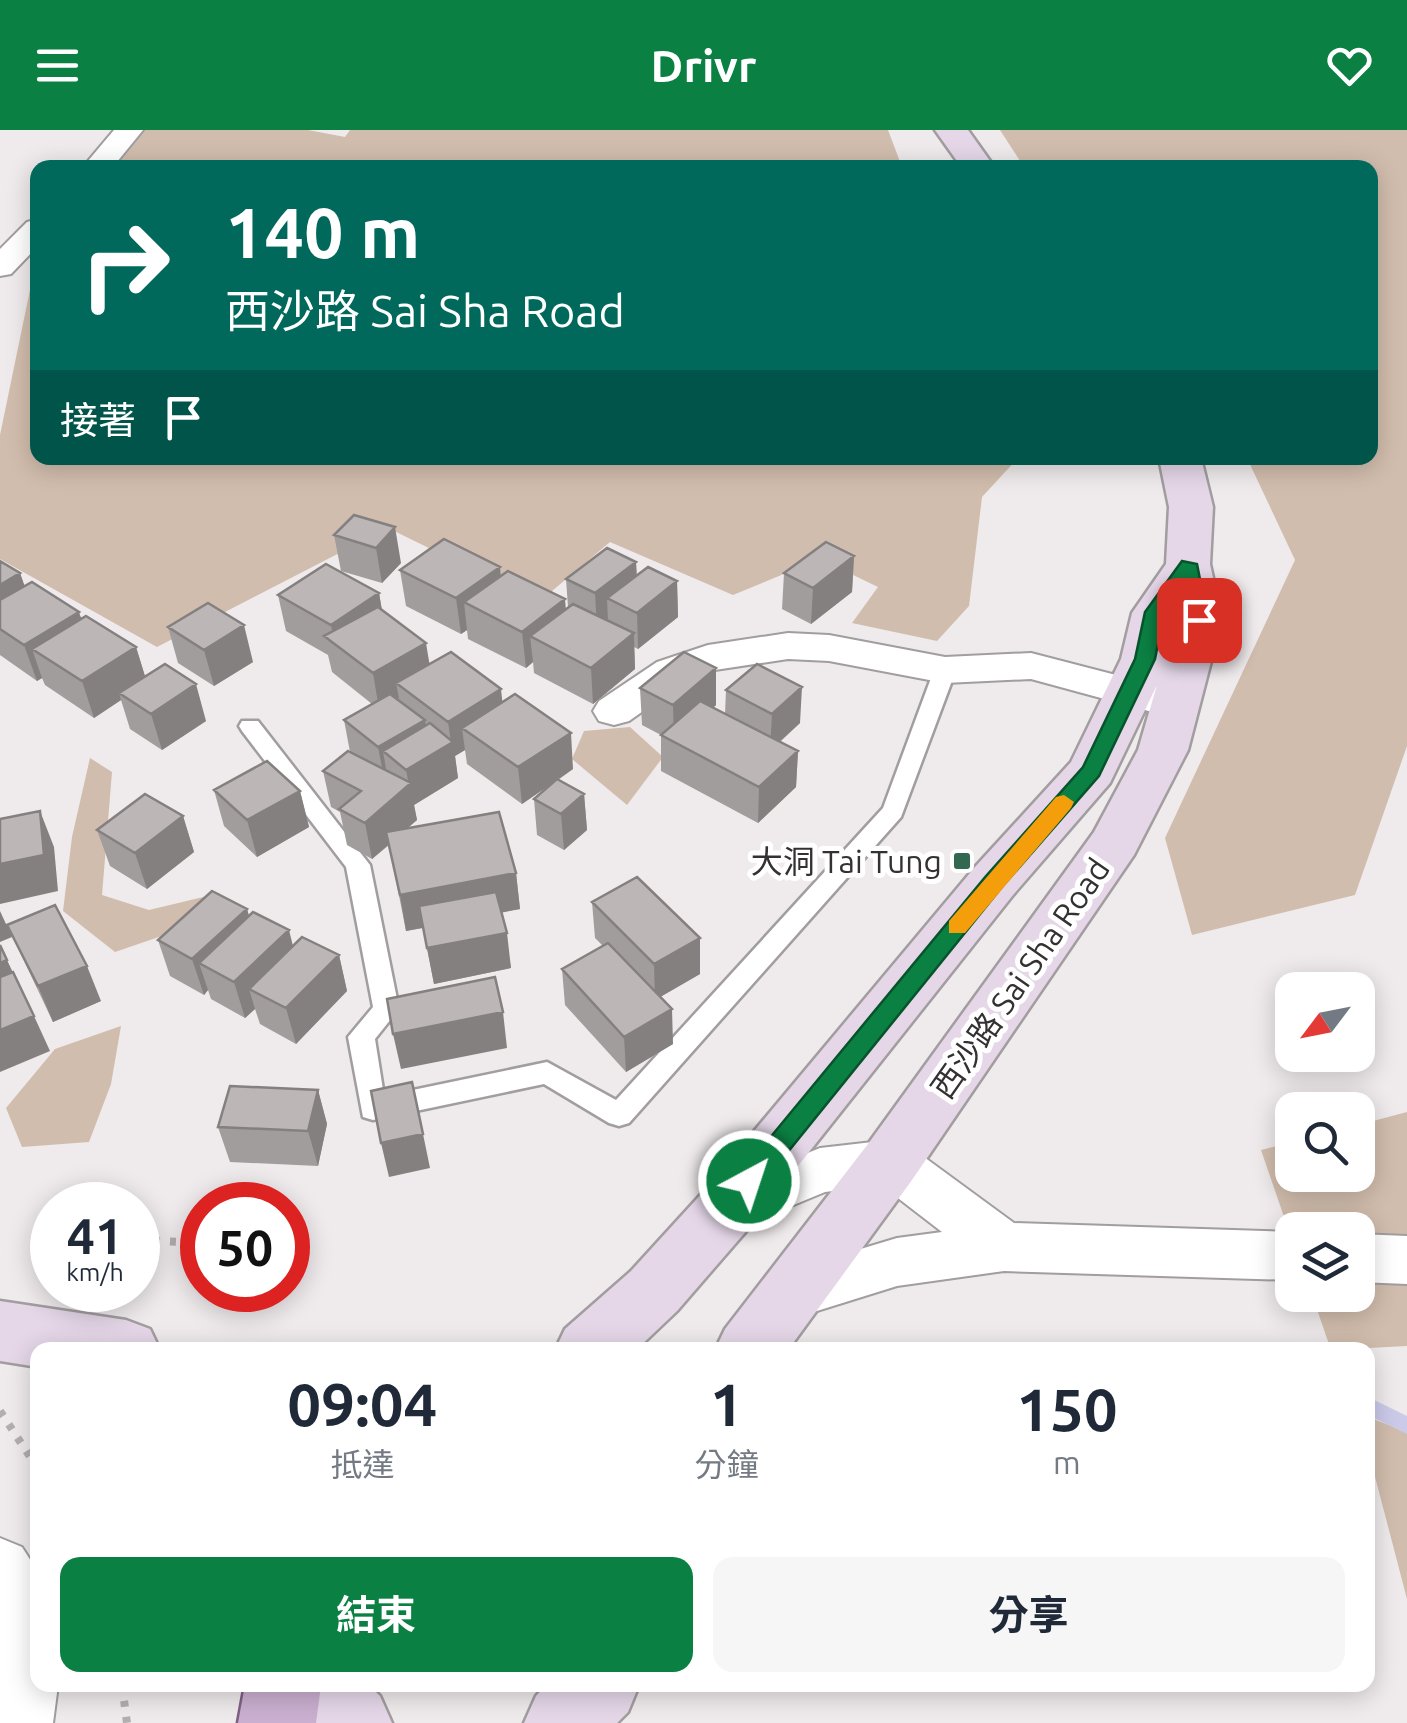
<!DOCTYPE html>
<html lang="zh-TW">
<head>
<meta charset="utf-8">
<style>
	:root { --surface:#fff; --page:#f6f6f7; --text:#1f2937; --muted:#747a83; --accent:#0b8043 }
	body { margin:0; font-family:Ubuntu,"Noto Sans TC",sans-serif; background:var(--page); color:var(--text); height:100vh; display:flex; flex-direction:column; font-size:38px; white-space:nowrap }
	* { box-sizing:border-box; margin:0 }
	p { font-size:32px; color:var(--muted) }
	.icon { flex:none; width:55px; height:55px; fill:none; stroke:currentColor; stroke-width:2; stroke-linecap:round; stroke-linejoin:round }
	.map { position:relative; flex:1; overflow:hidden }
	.sheet { position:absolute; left:30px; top:1212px; width:1345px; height:350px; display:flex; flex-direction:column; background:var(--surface); border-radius:20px; box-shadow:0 5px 25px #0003 }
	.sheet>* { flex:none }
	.banner { position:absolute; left:30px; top:30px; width:1348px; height:305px; border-radius:20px; box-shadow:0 5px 25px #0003; background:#00695c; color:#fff; overflow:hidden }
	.needle { width:65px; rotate:238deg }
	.fabs { position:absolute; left:1275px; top:842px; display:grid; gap:20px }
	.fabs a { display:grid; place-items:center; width:100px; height:100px; border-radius:20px; background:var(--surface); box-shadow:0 5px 25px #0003; font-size:50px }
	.speed { position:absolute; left:30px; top:1052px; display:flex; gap:20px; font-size:50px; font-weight:700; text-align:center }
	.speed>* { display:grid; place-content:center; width:130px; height:130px; border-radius:50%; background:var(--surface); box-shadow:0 5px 25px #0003; line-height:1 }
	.speed small { font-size:25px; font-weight:400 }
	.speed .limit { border:15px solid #d22; background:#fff; color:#111 }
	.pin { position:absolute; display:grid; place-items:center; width:85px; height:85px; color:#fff; margin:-42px; border-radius:20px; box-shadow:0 5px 15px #0006 }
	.me { position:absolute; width:110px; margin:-55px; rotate:40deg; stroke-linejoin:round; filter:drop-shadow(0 0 8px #0008) }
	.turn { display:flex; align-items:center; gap:35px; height:210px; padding:0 30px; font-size:45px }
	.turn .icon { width:130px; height:130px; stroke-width:2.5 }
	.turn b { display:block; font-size:70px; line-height:85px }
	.then { display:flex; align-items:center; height:95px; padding:0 30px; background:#0003; gap:20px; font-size:38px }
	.eta { display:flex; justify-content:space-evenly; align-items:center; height:170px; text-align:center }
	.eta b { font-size:60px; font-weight:700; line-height:70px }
	.button { display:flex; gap:20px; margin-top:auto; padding:20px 30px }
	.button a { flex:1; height:115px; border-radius:20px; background:var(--accent); color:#fff; font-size:40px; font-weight:700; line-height:115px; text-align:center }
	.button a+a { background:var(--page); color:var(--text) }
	header { display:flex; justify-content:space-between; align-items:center; height:130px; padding:0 30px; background:var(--accent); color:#fff; font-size:45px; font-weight:700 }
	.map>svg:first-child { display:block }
	.green { fill:#d1bdad }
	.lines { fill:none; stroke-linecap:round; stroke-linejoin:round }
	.stream { fill:#cbcae9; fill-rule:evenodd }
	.lane-casing { stroke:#a29d9f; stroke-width:5 }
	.street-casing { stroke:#a29d9f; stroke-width:4 }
	.secondary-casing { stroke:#a29d9f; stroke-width:5 }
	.primary-casing { stroke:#7f6085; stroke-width:5 }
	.path { stroke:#b3afb1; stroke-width:8; stroke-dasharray:6 10; stroke-linecap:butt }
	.lane { fill:#fff; fill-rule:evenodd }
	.street { fill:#fff; fill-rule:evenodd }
	.secondary { fill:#e5d7e8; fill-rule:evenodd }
	.primary { fill:#caafd0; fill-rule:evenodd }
	.wall { fill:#a29d9d }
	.shaded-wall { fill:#84807f }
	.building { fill:#bcb7b6; stroke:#84807f; stroke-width:2.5 }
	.route { fill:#0b8043; stroke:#07532c; stroke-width:2.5 }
	.slow { fill:#f59e0b }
	.poi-dot { fill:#32684f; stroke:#fff; stroke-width:4 }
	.labels { text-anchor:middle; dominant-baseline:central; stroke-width:10; stroke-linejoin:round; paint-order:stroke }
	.poi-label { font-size:32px; fill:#343132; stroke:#fff; text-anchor:end }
	.street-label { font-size:32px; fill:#343132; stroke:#fff }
</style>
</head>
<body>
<header><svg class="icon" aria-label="menu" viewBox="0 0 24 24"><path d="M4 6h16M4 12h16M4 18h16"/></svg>Drivr<svg class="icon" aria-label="heart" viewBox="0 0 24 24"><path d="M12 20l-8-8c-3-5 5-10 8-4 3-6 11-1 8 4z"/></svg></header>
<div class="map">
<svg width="1407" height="1593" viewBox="0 0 1407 1593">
	<rect width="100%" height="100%" fill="#efeaec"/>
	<path class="green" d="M 142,0 L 308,0 L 345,7 L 350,0 L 888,0 L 902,37 L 111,38 Z
		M 1000,0 L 1407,0 L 1407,616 L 1355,765 L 1192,805 L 1165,708 L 1295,430 L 1247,328 L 1370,328 L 1370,38 L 1024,37 Z
		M 37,126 L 38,328 L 1018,328 L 982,367 L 969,476 L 937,511 L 852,493 L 878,457 L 820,429 L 733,465 L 610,412 L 539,472 L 388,398 L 157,517 L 0,429 L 0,305 Z
		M 630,597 L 663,627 L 627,675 L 572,629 L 584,601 Z
		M 90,628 L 112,642 L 102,765 L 149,780 L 220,763 L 188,797 L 115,822 L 63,781 L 72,707 Z
		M 121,896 L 111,954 L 89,1012 L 22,1017 L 6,978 L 55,919 Z
		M 1407,982 L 1407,1216 L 1331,1220 L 1312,1165 L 1358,1165 L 1358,1100 L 1292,1100 L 1292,1110 L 1261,1020 L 1292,1012 L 1292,1045 L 1358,1045 L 1358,995 Z
		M 1368,1287 L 1407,1302 L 1407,1469 L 1368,1320 Z"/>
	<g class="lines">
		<path class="stream" d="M 1368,1267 L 1407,1286 L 1407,1304 L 1368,1285 Z"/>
		<g class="lane-casing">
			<path id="lane" d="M 945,533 L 956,540 L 901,687 L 629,993 L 619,996 L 609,993 L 544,954 L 373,990 L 363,987 L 348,907 L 373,877 L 346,737 L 242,601 L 239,596 L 242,591 L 258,591 L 370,735 L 399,879 L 375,909 L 384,966 L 547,932 L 616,970 L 883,678 L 934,540 Z"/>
		</g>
		<g class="street-casing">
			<path id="street" d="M 114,0 L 143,0 L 112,38 L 82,38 Z
				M 38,89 L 38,116 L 11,144 L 0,146 L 0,119 L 27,92 Z
				M 788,503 L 829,505 L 945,527 L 1031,523 L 1193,565 L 1199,575 L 1193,585 L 1178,589 L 1031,549 L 945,553 L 829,531 L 788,529 L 715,540 L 687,550 L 629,591 L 614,595 L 599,591 L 593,581 L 599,571 L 657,532 L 708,515 Z
				M 890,1010 L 909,1016 L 1014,1093 L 1292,1102 L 1292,1150 L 1004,1141 L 897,1156 L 788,1190 L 768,1183 L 760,1165 L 768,1147 L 897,1108 L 942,1102 L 881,1055 L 825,1062 L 726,1103 L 707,1096 L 699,1080 L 707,1064 L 820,1018 Z
				M 1358,1104 L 1407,1106 L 1407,1154 L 1358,1152 Z
				M 0,1408 L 22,1417 L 38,1442 L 38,1555 L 58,1555 L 53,1593 L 0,1593 Z"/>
		</g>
		<g class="secondary-casing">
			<path id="secondary" d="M 935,0 L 968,0 L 995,38 L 962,38 Z
				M 1159,328 L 1201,328 L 1213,377 L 1210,434 L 1222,489 L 1188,620 L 1134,725 L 912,1050 L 788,1220 L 715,1220 L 725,1199 L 868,1014 L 1094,702 L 1138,620 L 1157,555 L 1110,653 L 1013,765 L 748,1099 L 677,1181 L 636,1220 L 555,1220 L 565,1199 L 631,1141 L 704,1061 L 975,737 L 1071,632 L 1121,529 L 1132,483 L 1166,434 L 1169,377 Z
				M 0,1171 L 126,1190 L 150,1199 L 160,1220 L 38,1220 L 38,1237 L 0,1231 Z
				M 282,1555 L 369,1555 L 380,1566 L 392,1593 L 299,1593 Z
				M 546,1555 L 639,1555 L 628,1582 L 617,1593 L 524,1593 L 536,1566 Z"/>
		</g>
		<g class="primary-casing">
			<path id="primary" d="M 245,1555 L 321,1555 L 316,1593 L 238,1593 Z"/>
		</g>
		<path class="path" d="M 34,1105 L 52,1105
			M 138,1110 L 202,1113
			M 288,1117 L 297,1117
			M 0,1281 L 38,1339
			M 122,1555 L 127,1593"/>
		<use href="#lane" class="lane"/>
		<use href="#street" class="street"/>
		<use href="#secondary" class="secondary"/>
		<use href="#primary" class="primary"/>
	</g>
	<path class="wall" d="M 354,385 L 401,433 L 382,453 L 341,441 L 334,405 Z
		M 854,426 L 852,462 L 811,494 L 782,479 L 784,443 Z
		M 0,431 L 20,443 L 24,456 L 136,517 L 145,546 L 206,591 L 162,620 L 130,599 L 121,570 L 94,588 L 45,555 L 42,548 L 37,551 L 0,525 Z
		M 636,432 L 637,445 L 677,451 L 678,487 L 638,519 L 634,517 L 635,539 L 593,574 L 534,543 L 533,532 L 526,538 L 468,509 L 467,500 L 461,504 L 406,476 L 400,440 L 500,437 L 500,446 L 566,479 L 568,477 L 566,449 Z
		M 379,463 L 382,480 L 430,534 L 503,572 L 573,639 L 558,650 L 584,664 L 587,700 L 564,720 L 537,705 L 534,669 L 551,654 L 522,674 L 467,634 L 465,620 L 455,626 L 458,648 L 414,675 L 417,690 L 406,699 L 516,743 L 520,779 L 501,782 L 511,838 L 434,854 L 423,798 L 406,801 L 389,715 L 372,729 L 347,715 L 340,682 L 331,677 L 323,641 L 350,622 L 344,590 L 372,574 L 332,542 L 328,525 L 286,501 L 278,465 Z
		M 168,497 L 253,532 L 214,556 L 178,533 Z
		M 640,558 L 716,575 L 713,578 L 725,584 L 726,560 L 800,593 L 780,612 L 798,621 L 796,657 L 758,693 L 661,641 L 661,605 L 642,595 Z
		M 214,660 L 300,661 L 309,697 L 257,727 L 224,696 Z
		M 183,686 L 194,722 L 147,759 L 110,736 L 97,700 Z
		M 592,772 L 700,808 L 700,844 L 660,867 L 673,914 L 626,942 L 565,875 L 562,839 L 603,816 L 595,808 Z
		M 247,779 L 249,786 L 293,816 L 339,825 L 347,861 L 296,914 L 260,894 L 255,879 L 245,888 L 211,869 L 208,860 L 204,865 L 170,846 L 158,810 Z
		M 7,795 L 101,871 L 53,892 Z
		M 318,960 L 327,994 L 318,1036 L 230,1032 L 218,997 Z"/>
	<path class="shaded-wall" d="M 395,397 L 401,433 L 382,453 L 376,418 Z
		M 854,426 L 852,462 L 811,494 L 813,458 Z
		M 636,432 L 637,468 L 607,468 L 608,491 L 597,499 L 595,463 Z
		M 500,437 L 503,473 L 464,472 L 467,500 L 461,504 L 456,468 Z
		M 20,443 L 33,479 L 0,498 L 0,455 Z
		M 677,451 L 678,487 L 638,519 L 637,483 Z
		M 379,463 L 385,499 L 335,514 L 331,495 Z
		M 565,469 L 568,505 L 530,506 L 533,532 L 526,538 L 522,502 Z
		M 79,482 L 91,518 L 32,519 L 42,548 L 37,551 L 24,515 Z
		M 244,495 L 253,532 L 214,556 L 204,520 Z
		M 634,503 L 635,539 L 593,574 L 591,538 Z
		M 426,513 L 432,549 L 396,553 L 399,568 L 379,579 L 373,543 Z
		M 136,517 L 147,553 L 119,563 L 121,570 L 94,588 L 82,551 Z
		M 716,538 L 716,575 L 674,612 L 673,575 Z
		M 196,554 L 206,591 L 162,620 L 151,584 Z
		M 802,557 L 800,593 L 770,620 L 772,584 Z
		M 501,559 L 505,596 L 462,598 L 465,620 L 455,626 L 458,648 L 414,675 L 417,690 L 372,729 L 365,693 L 409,655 L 406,640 L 383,621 L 388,651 L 385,653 L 378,617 L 425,590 L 430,625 L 451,613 L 448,592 Z
		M 571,603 L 573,639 L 522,674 L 518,637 Z
		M 798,621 L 796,657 L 758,693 L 759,657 Z
		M 300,661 L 309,697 L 257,727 L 247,690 Z
		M 584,664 L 587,700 L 564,720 L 561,684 Z
		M 40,681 L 54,717 L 58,761 L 0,774 L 0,734 Z
		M 183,686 L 194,722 L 147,759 L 135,723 Z
		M 516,743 L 520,779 L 406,801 L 400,765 Z
		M 247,779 L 257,815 L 199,833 L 208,860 L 204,865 L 192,829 Z
		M 0,781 L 12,807 L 0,812 Z
		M 289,800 L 298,836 L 249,859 L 255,879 L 245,888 L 234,852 Z
		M 507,803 L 511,838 L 434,854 L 427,818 Z
		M 700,808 L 700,844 L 655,870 L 654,834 Z
		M 339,825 L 347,861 L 296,914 L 286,878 Z
		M 7,830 L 24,866 L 0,876 L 0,833 Z
		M 87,836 L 101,871 L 53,892 L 38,856 Z
		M 672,879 L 673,914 L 626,942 L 624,907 Z
		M 503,882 L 507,918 L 401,939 L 393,904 Z
		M 34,886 L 50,921 L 0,942 L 0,900 Z
		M 318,960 L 327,994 L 318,1036 L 308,1001 Z
		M 423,1004 L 430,1038 L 389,1047 L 381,1013 Z"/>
	<path class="building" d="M 354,385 L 395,397 L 376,418 L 334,405 Z
		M 444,409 L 500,437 L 456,468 L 400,440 Z
		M 826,412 L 854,426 L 813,458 L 784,443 Z
		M 607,418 L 636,432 L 595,463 L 566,449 Z
		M 0,431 L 20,443 L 0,455 Z
		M 326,434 L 379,463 L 331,495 L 278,465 Z
		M 648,437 L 677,451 L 637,483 L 607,468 Z
		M 508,441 L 565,469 L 522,502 L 464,472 Z
		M 32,452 L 79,482 L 24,515 L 0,499 L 0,470 Z
		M 208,473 L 244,495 L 204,520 L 168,497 Z
		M 573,474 L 634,503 L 591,538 L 530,506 Z
		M 378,477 L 426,513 L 373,543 L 324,506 Z
		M 86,486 L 136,517 L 82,551 L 32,519 Z
		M 451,522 L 501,559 L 448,592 L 396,553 Z
		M 684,522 L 716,538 L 673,575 L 640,558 Z
		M 165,534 L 196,554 L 151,584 L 119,563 Z
		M 757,534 L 802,557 L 772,584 L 726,560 Z
		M 390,564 L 425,590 L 378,617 L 344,590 Z
		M 515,564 L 571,603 L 518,637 L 462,598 Z
		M 700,571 L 798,621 L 759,657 L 661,605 Z
		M 430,593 L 453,612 L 406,640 L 383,621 Z
		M 348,621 L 411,653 L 365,693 L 339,679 L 361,661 L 323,641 Z
		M 267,631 L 300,661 L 247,690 L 214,660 Z
		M 557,649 L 584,664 L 561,684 L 534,669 Z
		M 145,664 L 183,686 L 135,723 L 97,700 Z
		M 40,681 L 44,725 L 0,734 L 0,689 Z
		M 499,682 L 516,743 L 400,765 L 386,702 Z
		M 637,747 L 700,808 L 654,834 L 592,772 Z
		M 212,761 L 247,779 L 192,829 L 158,810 Z
		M 496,762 L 507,803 L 427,818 L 419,776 Z
		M 55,775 L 87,836 L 38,856 L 7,795 Z
		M 253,782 L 289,800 L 234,852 L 199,833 Z
		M 302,807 L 339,825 L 286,878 L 249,859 Z
		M 608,813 L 672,879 L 624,907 L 562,839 Z
		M 0,815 L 7,830 L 0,833 Z
		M 13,842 L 34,886 L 0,900 L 0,847 Z
		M 495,847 L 503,882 L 393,904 L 387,869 Z
		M 412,952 L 423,1004 L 381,1013 L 371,961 Z
		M 230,956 L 318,960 L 308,1001 L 218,997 Z"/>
	<path class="route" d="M 1182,431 L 1197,434 L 1208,490 L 1192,494 L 1183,456 L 1164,483 L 1155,529 L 1099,646 L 1002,757 L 758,1059 L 740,1059 L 736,1051 L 740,1044 L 986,746 L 1083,637 L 1135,529 L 1145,482 Z"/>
	<path class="slow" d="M 1064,665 L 1074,672 L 1071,678 L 965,803 L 949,803 L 949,791 L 1056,667 Z"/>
	<rect class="poi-dot" x="952" y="721" width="20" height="20" rx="5"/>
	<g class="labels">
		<g class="poi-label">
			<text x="942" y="731">大洞 Tai Tung</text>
		</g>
		<g class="street-label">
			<text transform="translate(1020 848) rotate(-55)">西沙路 Sai Sha Road</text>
		</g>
	</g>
</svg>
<div class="fabs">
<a><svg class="needle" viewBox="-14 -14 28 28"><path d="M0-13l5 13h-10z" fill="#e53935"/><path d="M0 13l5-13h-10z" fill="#747a83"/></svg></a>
<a><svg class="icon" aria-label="search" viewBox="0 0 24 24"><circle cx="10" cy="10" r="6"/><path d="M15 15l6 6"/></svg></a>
<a><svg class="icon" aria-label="layers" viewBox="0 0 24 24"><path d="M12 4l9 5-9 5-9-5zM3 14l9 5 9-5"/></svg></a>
</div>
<div class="speed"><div>41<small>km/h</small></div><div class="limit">50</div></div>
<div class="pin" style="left:1199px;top:490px;background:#d93025"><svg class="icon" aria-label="arrive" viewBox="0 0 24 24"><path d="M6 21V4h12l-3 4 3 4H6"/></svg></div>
<svg class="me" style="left:749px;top:1051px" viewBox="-20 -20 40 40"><circle r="17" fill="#0b8043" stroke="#fff" stroke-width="3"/><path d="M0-11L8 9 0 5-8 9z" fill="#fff"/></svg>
<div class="banner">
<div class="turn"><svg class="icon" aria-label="right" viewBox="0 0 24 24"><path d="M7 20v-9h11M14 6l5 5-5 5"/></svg><div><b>140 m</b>西沙路 Sai Sha Road</div></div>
<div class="then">接著<svg class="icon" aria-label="arrive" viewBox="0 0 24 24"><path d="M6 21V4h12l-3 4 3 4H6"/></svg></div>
</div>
<section class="sheet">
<div class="eta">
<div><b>09:04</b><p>抵達</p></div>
<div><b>1</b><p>分鐘</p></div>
<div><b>150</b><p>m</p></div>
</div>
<div class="button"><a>結束</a><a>分享</a></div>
</section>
</div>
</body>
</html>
